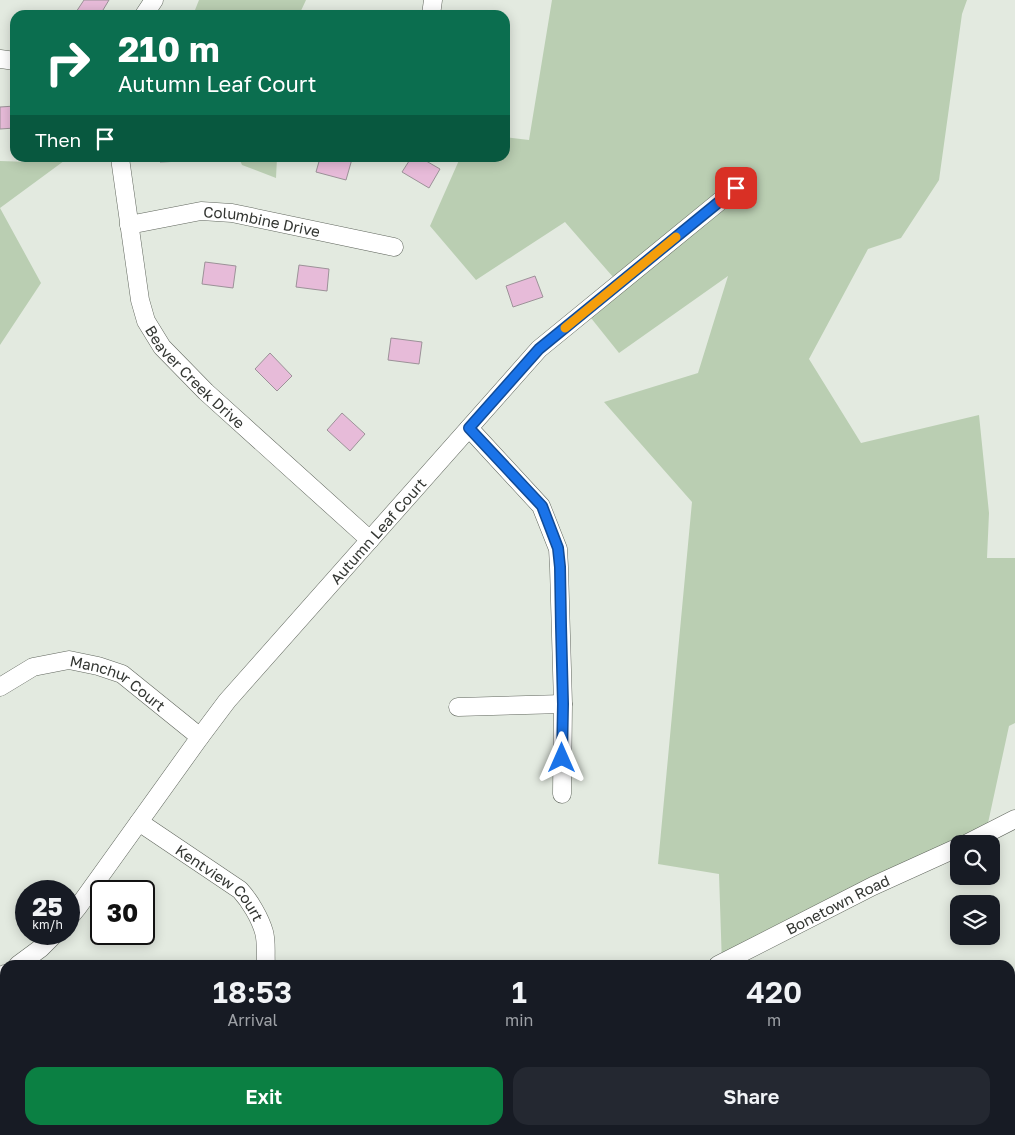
<!DOCTYPE html>
<html lang="en">
<head>
<meta charset="utf-8">
<style>
	:root { --surface:#171b24; --page:#242831; --text:#f1f3f6; --muted:#9ea1a6; --accent:#0b8043 }
	body { margin:0; font-family:"Golos Text",sans-serif; background:var(--page); color:var(--text); height:100vh; display:flex; flex-direction:column; font-size:19px; white-space:nowrap }
	* { box-sizing:border-box; margin:0 }
	p { font-size:16px; color:var(--muted) }
	.icon { flex:none; width:28px; height:28px; fill:none; stroke:currentColor; stroke-width:2; stroke-linecap:round; stroke-linejoin:round }
	.map { position:relative; flex:1; overflow:hidden }
	.details { position:absolute; left:0px; top:960px; width:1015px; height:175px; display:flex; flex-direction:column; background:var(--surface); border-radius:15px 15px 0 0; box-shadow:0 2px 12px #0003 }
	.details>* { flex:none }
	.hud { position:absolute; left:10px; top:10px; width:500px; height:152px; border-radius:15px; box-shadow:0 2px 12px #0003; background:#0b6e4f; color:#fff; overflow:hidden }
	.tools { position:absolute; left:950px; top:835px; display:grid; gap:10px }
	.tools a { display:grid; place-items:center; width:50px; height:50px; border-radius:10px; background:var(--surface); box-shadow:0 2px 12px #0003; font-size:25px }
	.speed { position:absolute; left:15px; top:880px; display:flex; gap:10px; font-size:25px; font-weight:700; text-align:center }
	.speed>* { display:grid; place-content:center; width:65px; height:65px; border-radius:50%; background:var(--surface); box-shadow:0 2px 12px #0003; line-height:1 }
	.speed small { font-size:12px; font-weight:400 }
	.speed .limit { border:2px solid #111; border-radius:8px; background:#fff; color:#111 }
	.pin { position:absolute; display:grid; place-items:center; width:42px; height:42px; color:#fff; margin:-21px; border-radius:10px; box-shadow:0 2px 8px #0006 }
	.me { position:absolute; width:55px; margin:-28px; rotate:0deg; stroke-linejoin:round; filter:drop-shadow(0 0 4px #0008) }
	.turn { display:flex; align-items:center; gap:18px; height:105px; padding:0 25px; font-size:22px }
	.turn .icon { width:65px; height:65px; stroke-width:2.5 }
	.turn b { display:block; font-size:35px; line-height:42px }
	.then { display:flex; align-items:center; height:48px; padding:0 25px; background:#0003; gap:10px; font-size:19px }
	.eta { display:flex; justify-content:space-evenly; align-items:center; height:85px; text-align:center }
	.eta b { font-size:30px; font-weight:600; line-height:35px }
	.cta { display:flex; gap:10px; margin-top:auto; padding:10px 25px }
	.cta a { flex:1; height:58px; border-radius:15px; background:var(--accent); color:#fff; font-size:20px; font-weight:600; line-height:58px; text-align:center }
	.cta a+a { background:var(--page); color:var(--text) }
	.map>svg:first-child { display:block }
	.green { fill:#baceb2 }
	.building { fill:#e7bbd9; stroke:#9c9298 }
	.lines { fill:none; stroke-linecap:round; stroke-linejoin:round }
	.minor-casing { stroke:#61675e; stroke-width:19 }
	.minor { stroke:#fff; stroke-width:18 }
	.route-casing { stroke:#114b97; stroke-width:12 }
	.route { stroke:#1a73e8; stroke-width:9 }
	.slow { stroke:#f59e0b; stroke-width:9 }
	.labels { text-anchor:middle; dominant-baseline:central; stroke-width:4.5; stroke-linejoin:round; paint-order:stroke }
	.street-label { font-size:15px; fill:#333632; stroke:#f0f7ed }
</style>
</head>
<body>
<div class="map">
<svg width="1015" height="1135" viewBox="0 0 1015 1135">
	<rect width="100%" height="100%" fill="#e3eae0"/>
	<path class="green" d="M 199,0 L 306,0 L 299,15 L 193,15 Z
		M 552,0 L 967,0 L 962,14 L 939,180 L 901,238 L 868,249 L 809,359 L 861,443 L 979,415 L 989,513 L 987,558 L 1015,558 L 1015,723 L 1009,726 L 985,837 L 722,965 L 719,874 L 658,864 L 692,502 L 604,402 L 698,373 L 728,276 L 619,353 L 587,313 L 620,285 L 565,222 L 476,280 L 430,226 L 460,158 L 505,158 L 505,137 L 529,140 Z
		M 36,158 L 68,158 L 0,208 L 0,161 L 30,162 Z
		M 239,158 L 277,158 L 276,178 L 242,165 Z
		M 0,208 L 41,283 L 0,345 Z"/>
	<path class="building" d="M 84,0 L 109,0 L 100,15 L 74,15 Z
		M 15,106 L 15,128 L 0,129 L 0,107 Z
		M 160,158 L 182,158 L 182,161 L 160,162 Z
		M 320,158 L 348,158 L 352,159 L 346,180 L 316,172 Z
		M 411,158 L 421,158 L 440,169 L 429,188 L 402,172 Z
		M 205,262 L 236,266 L 233,288 L 202,284 Z
		M 299,265 L 329,269 L 327,291 L 296,287 Z
		M 535,276 L 543,297 L 513,307 L 506,286 Z
		M 391,338 L 422,342 L 419,364 L 388,360 Z
		M 270,353 L 292,376 L 277,391 L 255,369 Z
		M 342,413 L 365,434 L 350,451 L 327,430 Z"/>
	<g class="lines">
		<g class="minor-casing">
			<g id="minor">
				<path d="M 144,15 L 154,0"/>
				<path d="M 431,15 L 433,0"/>
				<path d="M 0,59 L 15,61"/>
				<path id="s1" d="M 120,158 L 140,300 L 146,321 L 162,347 L 206,392 L 370,540"/>
				<path id="s2" d="M 129,225 L 201,211 L 232,213 L 394,247"/>
				<path d="M 469,428 L 541,506 L 558,549 L 559,567 L 563,704 L 562,794"/>
				<path id="s3" d="M 0,687 L 33,667 L 69,660 L 98,666 L 122,674 L 200,737"/>
				<path d="M 458,707 L 563,704"/>
				<path id="s4" d="M 139,822 L 240,890 C 250,901 260,918 264,932 C 267,942 265,955 266,965"/>
				<path d="M 966,844 L 1015,819"/>
				<path id="s5" d="M 69,918 L 78,907 L 200,737 L 227,701 L 539,349 L 736,188"/>
				<path d="M 18,965 L 41,948 L 55,934"/>
				<path id="s6" d="M 718,965 L 873,886 L 959,847"/>
				<path d="M 0,977 L 5,974"/>
				<path d="M 19,1135 L 34,1130"/>
				<path d="M 620,1135 L 621,1130"/>
			</g>
		</g>
		<use href="#minor" class="minor"/>
	</g>
	<g class="lines">
		<g class="route-casing">
			<path id="route" d="M 562,758 L 563,704 L 561,626 L 560,567 L 558,548 L 542,506 L 469,428 L 539,349 L 736,188"/>
		</g>
		<use href="#route" class="route"/>
		<path class="slow" d="M 565,328 L 676,237"/>
	</g>
	<g class="labels">
		<g class="street-label">
			<text stroke="none"><textPath href="#s2" startOffset="135">Columbine Drive</textPath></text>
			<text stroke="none"><textPath href="#s1" startOffset="240">Beaver Creek Drive</textPath></text>
			<text stroke="none"><textPath href="#s5" startOffset="496">Autumn Leaf Court</textPath></text>
			<text stroke="none"><textPath href="#s3" startOffset="130">Manchur Court</textPath></text>
			<text stroke="none"><textPath href="#s4" startOffset="102">Kentview Court</textPath></text>
			<text stroke="none"><textPath href="#s6" startOffset="134">Bonetown Road</textPath></text>
		</g>
	</g>
</svg>
<div class="tools">
<a><svg class="icon" aria-label="search" viewBox="0 0 24 24"><circle cx="10" cy="10" r="6"/><path d="M15 15l6 6"/></svg></a>
<a><svg class="icon" aria-label="layers" viewBox="0 0 24 24"><path d="M12 4l9 5-9 5-9-5zM3 14l9 5 9-5"/></svg></a>
</div>
<div class="speed"><div>25<small>km/h</small></div><div class="limit">30</div></div>
<div class="pin" style="left:736px;top:188px;background:#d93025"><svg class="icon" aria-label="arrive" viewBox="0 0 24 24"><path d="M6 21V4h12l-3 4 3 4H6"/></svg></div>
<svg class="me" style="left:562px;top:758px" viewBox="-20 -20 40 40"><path d="M0-17L14 15 0 8-14 15z" fill="#1a73e8" stroke="#fff" stroke-width="4"/></svg>
<div class="hud">
<div class="turn"><svg class="icon" aria-label="right" viewBox="0 0 24 24"><path d="M7 20v-9h11M14 6l5 5-5 5"/></svg><div><b>210 m</b>Autumn Leaf Court</div></div>
<div class="then">Then<svg class="icon" aria-label="arrive" viewBox="0 0 24 24"><path d="M6 21V4h12l-3 4 3 4H6"/></svg></div>
</div>
<section class="details">
<div class="eta">
<div><b>18:53</b><p>Arrival</p></div>
<div><b>1</b><p>min</p></div>
<div><b>420</b><p>m</p></div>
</div>
<div class="cta"><a>Exit</a><a>Share</a></div>
</section>
</div>
</body>
</html>
